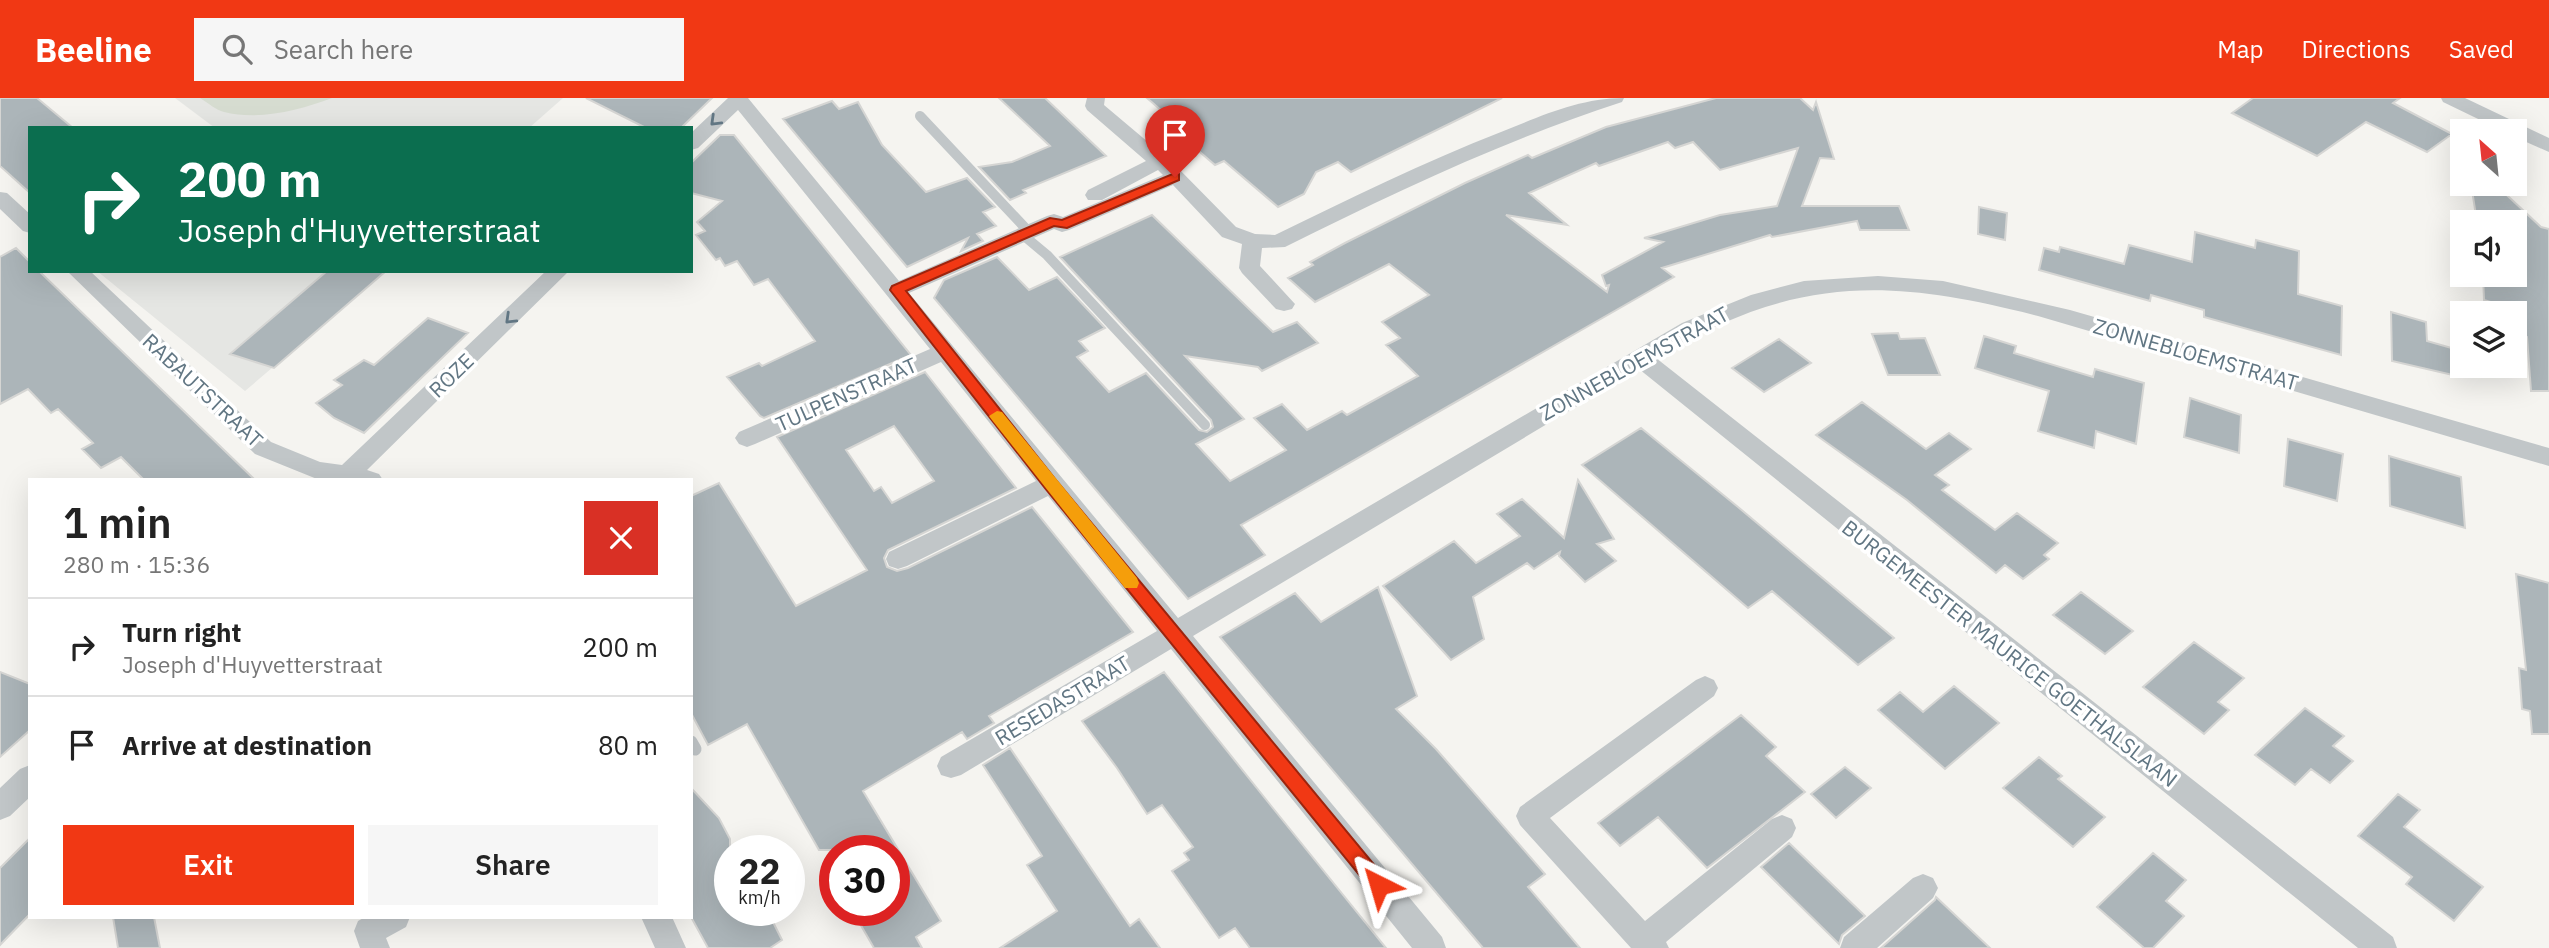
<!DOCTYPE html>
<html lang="en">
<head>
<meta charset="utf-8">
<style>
	:root { --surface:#fff; --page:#f6f6f6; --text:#222; --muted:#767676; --line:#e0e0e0; --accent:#f13814 }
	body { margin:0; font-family:"IBM Plex Sans",sans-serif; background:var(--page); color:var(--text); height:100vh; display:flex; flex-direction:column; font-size:26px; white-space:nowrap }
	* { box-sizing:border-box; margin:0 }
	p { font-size:23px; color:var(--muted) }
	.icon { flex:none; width:38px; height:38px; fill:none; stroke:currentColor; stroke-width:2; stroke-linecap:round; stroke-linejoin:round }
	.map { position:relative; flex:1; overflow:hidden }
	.side { position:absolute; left:28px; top:380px; width:665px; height:441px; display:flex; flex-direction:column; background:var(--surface); border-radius:0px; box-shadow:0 7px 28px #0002 }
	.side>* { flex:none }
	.guide { position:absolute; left:28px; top:28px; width:665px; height:147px; border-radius:0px; box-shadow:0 7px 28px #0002; background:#0b6e4f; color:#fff; overflow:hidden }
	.needle { width:46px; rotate:333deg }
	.tools { position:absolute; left:2450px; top:21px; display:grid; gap:14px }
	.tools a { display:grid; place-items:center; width:77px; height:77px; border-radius:0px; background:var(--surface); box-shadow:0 7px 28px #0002; font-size:35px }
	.speed { position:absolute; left:714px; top:737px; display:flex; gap:14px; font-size:35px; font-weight:700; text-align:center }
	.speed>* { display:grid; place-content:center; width:91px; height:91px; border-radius:50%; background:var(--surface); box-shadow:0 7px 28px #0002; line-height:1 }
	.speed small { font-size:18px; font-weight:400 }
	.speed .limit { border:10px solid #d22; background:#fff; color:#111 }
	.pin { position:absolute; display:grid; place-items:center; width:60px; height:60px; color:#fff; margin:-72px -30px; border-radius:50% 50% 50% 0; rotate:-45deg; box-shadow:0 0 7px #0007 }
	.pin .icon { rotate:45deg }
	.me { position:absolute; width:77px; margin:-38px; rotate:320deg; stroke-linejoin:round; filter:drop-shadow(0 0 5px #0008) }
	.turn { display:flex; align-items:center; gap:24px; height:147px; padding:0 35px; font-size:32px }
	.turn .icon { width:91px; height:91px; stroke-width:2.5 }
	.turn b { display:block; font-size:49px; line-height:60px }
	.round { display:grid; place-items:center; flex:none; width:74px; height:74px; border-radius:0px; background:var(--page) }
	.headline { display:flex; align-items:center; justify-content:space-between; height:119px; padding:0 35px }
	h1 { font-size:42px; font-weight:600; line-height:52px }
	.action { display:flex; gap:14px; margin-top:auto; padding:14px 35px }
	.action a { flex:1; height:80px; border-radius:0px; background:var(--accent); color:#fff; font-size:28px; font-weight:600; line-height:80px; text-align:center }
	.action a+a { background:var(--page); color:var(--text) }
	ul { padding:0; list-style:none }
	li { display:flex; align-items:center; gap:21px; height:98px; padding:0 35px; border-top:2px solid var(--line) }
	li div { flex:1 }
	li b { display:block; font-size:26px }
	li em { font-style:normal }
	header { display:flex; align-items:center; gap:42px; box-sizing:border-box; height:98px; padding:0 35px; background:var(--accent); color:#fff }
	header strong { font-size:33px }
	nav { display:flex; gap:38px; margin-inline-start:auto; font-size:24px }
	.search { width:490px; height:63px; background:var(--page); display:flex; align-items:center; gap:18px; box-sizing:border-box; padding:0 24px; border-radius:0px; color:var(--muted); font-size:26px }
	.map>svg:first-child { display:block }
	.built { fill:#e5e6e3 }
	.green { fill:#d6dcd0 }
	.building { fill:#acb5b9; stroke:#d5d5d3; stroke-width:2; fill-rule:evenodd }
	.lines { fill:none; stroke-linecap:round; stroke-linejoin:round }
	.lane-far1 { stroke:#c1c6c8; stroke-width:10 }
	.lane { stroke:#c1c6c8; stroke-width:13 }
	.street { fill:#c1c6c8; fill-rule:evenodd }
	.oneway { stroke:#617683 }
	.route { fill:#f13814; stroke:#9d240d; stroke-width:2 }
	.slow { fill:#f59e0b }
	.labels { text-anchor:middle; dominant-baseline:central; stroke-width:7; stroke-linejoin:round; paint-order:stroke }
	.street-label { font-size:21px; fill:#617683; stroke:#fff }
</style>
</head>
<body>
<header>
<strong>Beeline</strong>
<div class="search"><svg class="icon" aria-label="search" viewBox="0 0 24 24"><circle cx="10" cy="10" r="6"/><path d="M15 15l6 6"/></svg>Search here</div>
<nav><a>Map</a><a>Directions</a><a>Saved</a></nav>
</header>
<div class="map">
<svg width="2549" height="850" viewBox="0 0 2549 850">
	<rect width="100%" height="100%" fill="#f5f4f0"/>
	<path class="built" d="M 175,0 L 563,0 L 529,30 L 215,30 Z
		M 97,173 L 386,173 L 245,293 Z"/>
	<path class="green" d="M 200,0 L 332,0 C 300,12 259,23 224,14 C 216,12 208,5 200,0 Z"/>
	<path class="building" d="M 0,0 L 37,0 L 73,30 L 30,30 L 30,95 L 0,68 Z
		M 586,0 L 712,0 L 681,30 L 646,30 Z
		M 999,0 L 1045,0 L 1106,58 L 1023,92 L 1026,95 L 1010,102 L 979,69 L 1012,64 L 1050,48 Z
		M 1147,0 L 1502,0 L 1351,74 L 1338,64 L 1316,74 L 1304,96 L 1278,109 L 1224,63 L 1215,67 L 1180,37 L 1186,34 Z
		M 1716,0 L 1800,0 L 1813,12 L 1816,4 L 1834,61 L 1820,60 L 1802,108 L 1899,108 L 1909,132 L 1860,132 L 1857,123 L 1772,139 L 1770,137 L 1662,170 L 1674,179 L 1241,427 L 1265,457 L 1188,501 L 934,200 L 944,182 L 997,159 L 1029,192 L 1057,179 L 1105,230 L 1079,243 L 1088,253 L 1077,259 L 1109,294 L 1146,275 L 1199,332 L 1207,334 L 1213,329 L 1211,322 L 1060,159 L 1152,117 L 1273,234 L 1297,224 L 1318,245 L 1262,273 L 1258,269 L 1185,258 L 1244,321 L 1196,346 L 1230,383 L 1286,352 L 1254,320 L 1282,306 L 1307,332 L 1342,313 L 1347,317 L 1418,278 L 1386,247 L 1400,240 L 1382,224 L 1429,197 L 1389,166 L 1315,204 L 1288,180 L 1313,167 L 1310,164 L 1345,145 L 1465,85 L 1528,57 L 1532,60 L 1606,29 ZM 1668,44 L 1675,50 L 1693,44 L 1720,72 L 1798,50 L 1777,108 L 1720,117 L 1644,140 L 1663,144 L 1602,177 L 1606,188 L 1609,187 L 1607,194 L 1506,117 L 1567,127 L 1529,95 L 1596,65 L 1599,68 Z
		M 2253,0 L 2400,0 L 2393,5 L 2452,36 L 2427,54 L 2366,24 L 2317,58 L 2232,15 Z
		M 832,3 L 839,11 L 858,4 L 882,47 L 926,94 L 967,80 L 995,109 L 983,114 L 996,128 L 977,136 L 983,143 L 961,153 L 968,140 L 907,169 L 783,21 Z
		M 720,37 L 734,37 L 911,257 L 764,320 L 760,318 L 727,279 L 759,265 L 762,268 L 815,243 L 768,181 L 754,187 L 737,163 L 725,168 L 720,160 L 716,162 L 696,137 L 705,133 L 697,124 L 722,103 L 691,95 L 691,65 Z
		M 2471,86 L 2495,86 L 2541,129 L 2549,131 L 2549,293 L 2531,293 L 2527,239 L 2515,236 L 2515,215 L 2495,215 L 2494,205 L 2484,202 L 2483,177 L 2515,177 L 2515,124 L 2477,124 Z
		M 1979,109 L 2007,115 L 2005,142 L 1978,136 Z
		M 2195,134 L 2255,150 L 2256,142 L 2299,153 L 2298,196 L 2342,208 L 2341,257 L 2204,219 L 2204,212 L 2151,197 L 2150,203 L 2039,172 L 2044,150 L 2059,154 L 2060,149 L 2124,166 L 2129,147 L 2192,164 Z
		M 16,150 L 30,164 L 30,173 L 39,173 L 255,382 L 144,382 L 121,359 L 101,370 L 82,351 L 93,345 L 58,311 L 51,315 L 28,291 L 0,306 L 0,159 Z
		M 327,173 L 386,173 L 274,270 L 230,256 Z
		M 2391,214 L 2426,224 L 2427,243 L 2455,251 L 2457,278 L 2392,263 Z
		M 428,220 L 468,235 L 364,335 L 334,320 L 316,305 L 342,287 L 334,282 L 364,262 L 374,267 Z
		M 1898,235 L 1900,241 L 1925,240 L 1940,277 L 1888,277 L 1872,236 Z
		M 1984,238 L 2016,248 L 2014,255 L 2093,279 L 2095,271 L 2144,285 L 2136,346 L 2096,333 L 2094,350 L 2038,333 L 2049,293 L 1975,270 Z
		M 1779,241 L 1811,265 L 1764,294 L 1732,270 Z
		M 925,274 L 1016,390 L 888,452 L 884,460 L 887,469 L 897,473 L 908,470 L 1032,409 L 1133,534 L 989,618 L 994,625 L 967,641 L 962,634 L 863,693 L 941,823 L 916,839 L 922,850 L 874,850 L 852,812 L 894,812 L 894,752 L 819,752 L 747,626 L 708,647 L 691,615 L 691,398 L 719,385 L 796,508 L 867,472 L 777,339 ZM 894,328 L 934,383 L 892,405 L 881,389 L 874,393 L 846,352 Z
		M 2190,300 L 2241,317 L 2239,355 L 2184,339 Z
		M 1862,304 L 1926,351 L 1949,335 L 1971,351 L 1935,377 L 1949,387 L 1942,392 L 1995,432 L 2017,415 L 2058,445 L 2044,457 L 2049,461 L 2023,481 L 2005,467 L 1996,475 L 1907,402 L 1816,337 Z
		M 1641,330 L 1738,409 L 1894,540 L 1858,567 L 1772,493 L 1748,510 L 1582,367 Z
		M 2288,341 L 2343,356 L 2337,403 L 2284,388 Z
		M 2389,358 L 2461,379 L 2465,430 L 2390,408 Z
		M 1578,382 L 1614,441 L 1597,446 L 1616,463 L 1585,484 L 1559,458 L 1560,454 L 1534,471 L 1527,465 L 1473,499 L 1484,541 L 1451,562 L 1383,488 L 1454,443 L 1476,465 L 1520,438 L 1497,416 L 1522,401 L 1564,440 Z
		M 2516,476 L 2549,485 L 2549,636 L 2532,636 L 2530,613 L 2522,611 L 2519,570 L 2526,572 Z
		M 1378,489 L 1417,598 L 1396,611 L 1436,651 L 1545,776 L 1528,789 L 1580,850 L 1483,850 L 1220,539 L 1295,495 L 1321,524 Z
		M 2081,494 L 2133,533 L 2105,556 L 2053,517 Z
		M 2194,544 L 2244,580 L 2218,604 L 2229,612 L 2204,636 L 2143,589 Z
		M 0,574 L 30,586 L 30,632 L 0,659 Z
		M 1164,574 L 1272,709 L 1386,850 L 1250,850 L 1235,830 L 1219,840 L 1172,773 L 1189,762 L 1184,755 L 1193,749 L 1162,707 L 1147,716 L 1117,670 L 1082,623 Z
		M 1954,588 L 1999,625 L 1945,671 L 1878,612 L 1900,594 L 1923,614 Z
		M 2305,610 L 2344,638 L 2333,648 L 2353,663 L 2330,685 L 2311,671 L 2295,687 L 2255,657 Z
		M 1741,617 L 1776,649 L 1766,658 L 1805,694 L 1707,770 L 1658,719 L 1620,748 L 1598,725 Z
		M 1010,650 L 1130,828 L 1139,821 L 1160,850 L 1000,850 L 1057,813 L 1027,767 L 1042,758 L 983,667 Z
		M 2039,659 L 2062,678 L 2058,681 L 2105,719 L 2073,749 L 2003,690 Z
		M 1845,669 L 1871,690 L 1836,720 L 1811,696 Z
		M 691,690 L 719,720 L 730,741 L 730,812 L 767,812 L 782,842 L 770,850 L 708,850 L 691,819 Z
		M 2398,696 L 2420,712 L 2404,729 L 2483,789 L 2454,823 L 2406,786 L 2412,779 L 2358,738 Z
		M 30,740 L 30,816 L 0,847 L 0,770 Z
		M 1789,745 L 1865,818 L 1842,837 L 1839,846 L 1761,769 Z
		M 2153,755 L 2186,782 L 2166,803 L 2184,818 L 2153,850 L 2144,850 L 2097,809 Z
		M 1936,799 L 1990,850 L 1881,850 L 1935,802 Z
		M 113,819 L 154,819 L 160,850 L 118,850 Z"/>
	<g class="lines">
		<path class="lane-far1" d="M 920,18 L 1029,134
			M 1023,137 L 1047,157 L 1205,327"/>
		<path class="lane" d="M 691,644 L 695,651"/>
		<path class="street" d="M 728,0 L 748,0 L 899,183 L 1047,118 L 1054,116 L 1063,119 L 1163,77 L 1158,72 L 1102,102 L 1088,102 L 1085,97 L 1088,92 L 1146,63 L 1087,12 L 1085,8 L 1087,0 L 1105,0 L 1104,7 L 1174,66 L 1236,129 L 1255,136 L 1275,137 C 1349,101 1424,64 1501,34 C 1541,18 1580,0 1624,0 L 1622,4 C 1505,42 1395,94 1285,149 L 1262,150 L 1260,168 L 1295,206 L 1292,211 L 1284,213 L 1276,211 L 1242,175 L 1239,170 L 1242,146 L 1222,139 L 1173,87 L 1069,132 L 1062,134 L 1054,131 L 909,195 L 1178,520 L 1682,225 L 1751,197 L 1804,183 L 1878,178 L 1943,183 L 2070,212 L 2549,350 L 2549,368 L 2038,218 C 1886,179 1794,178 1656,260 L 2393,839 L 2397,850 L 2358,850 L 1639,271 L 1193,538 L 1442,839 L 1446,850 L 1412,850 L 1171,551 L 961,677 L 951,680 L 941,677 L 937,668 L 941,659 L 1157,533 L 1048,398 L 907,468 L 898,471 L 889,468 L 886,461 L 889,454 L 1036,383 L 941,264 L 755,346 L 747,349 L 739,346 L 735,340 L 739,334 L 930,251 L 738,12 L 698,50 L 691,52 L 691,35 Z
			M 2441,0 L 2465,0 L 2549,40 L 2549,54 L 2515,39 L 2515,33 L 2503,33 L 2443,4 Z
			M 0,94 L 7,95 L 30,116 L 30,135 L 23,133 L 0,111 Z
			M 67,173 L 90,173 L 271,344 L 320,364 L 342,367 L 546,173 L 569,173 L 367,372 L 379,376 L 383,382 L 317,381 L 255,356 Z
			M 1705,578 L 1714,582 L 1718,590 L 1714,598 L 1550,720 L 1645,823 L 1772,721 L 1782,717 L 1792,721 L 1796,730 L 1792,739 L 1666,844 L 1669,850 L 1631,850 L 1520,727 L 1516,718 L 1520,709 L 1696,582 Z
			M 30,667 L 30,699 L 10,718 L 0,722 L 0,690 L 20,671 Z
			M 1923,776 L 1933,780 L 1938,790 L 1933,800 L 1877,850 L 1840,850 L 1844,839 L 1913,780 Z
			M 365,819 L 410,819 L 406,829 L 386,840 L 390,850 L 360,850 L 354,833 L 358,823 Z
			M 641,819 L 672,819 L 686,850 L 655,850 Z"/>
	</g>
	<defs><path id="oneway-chevron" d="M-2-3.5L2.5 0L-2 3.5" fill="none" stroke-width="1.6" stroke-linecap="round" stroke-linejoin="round" transform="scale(1.75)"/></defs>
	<g class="oneway">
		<use href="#oneway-chevron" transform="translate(715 23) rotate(136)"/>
		<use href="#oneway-chevron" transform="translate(510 221) rotate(136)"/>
	</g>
	<path class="route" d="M 1175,75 L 1179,76 L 1179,82 L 1067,130 L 1054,128 L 906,193 L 1056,382 L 1386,781 L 1389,787 L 1386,794 L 1379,796 L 1373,794 L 1045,390 L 890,192 L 892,188 L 1050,120 L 1062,122 Z"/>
	<path class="slow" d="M 997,313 L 1002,314 L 1137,480 L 1139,485 L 1137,490 L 1125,490 L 992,322 L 989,318 Z"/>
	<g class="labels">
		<g class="street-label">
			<text transform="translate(2196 256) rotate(16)">ZONNEBLOEMSTRAAT</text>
			<text transform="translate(1634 265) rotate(-29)">ZONNEBLOEMSTRAAT</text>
			<text transform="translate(451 277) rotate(-44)">ROZE</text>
			<text transform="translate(203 292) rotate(43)">RABAUTSTRAAT</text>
			<text transform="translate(846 296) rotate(-24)">TULPENSTRAAT</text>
			<text transform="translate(2010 555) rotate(38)">BURGEMEESTER MAURICE GOETHALSLAAN</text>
			<text transform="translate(1062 602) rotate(-31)">RESEDASTRAAT</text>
		</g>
	</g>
</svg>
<div class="tools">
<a><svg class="needle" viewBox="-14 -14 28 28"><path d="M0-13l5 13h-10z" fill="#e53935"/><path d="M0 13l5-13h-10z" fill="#767676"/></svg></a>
<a><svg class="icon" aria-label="sound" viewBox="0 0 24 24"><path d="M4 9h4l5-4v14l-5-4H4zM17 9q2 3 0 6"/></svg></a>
<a><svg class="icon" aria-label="layers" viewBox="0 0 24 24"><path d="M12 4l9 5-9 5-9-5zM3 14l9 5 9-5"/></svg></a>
</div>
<div class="speed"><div>22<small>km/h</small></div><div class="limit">30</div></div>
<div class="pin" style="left:1175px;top:79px;background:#d93025"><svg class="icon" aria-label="arrive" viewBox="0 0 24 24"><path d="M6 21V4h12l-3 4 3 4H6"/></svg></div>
<svg class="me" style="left:1379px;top:787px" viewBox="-20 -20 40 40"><path d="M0-17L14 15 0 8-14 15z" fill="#f13814" stroke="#fff" stroke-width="4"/></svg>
<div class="guide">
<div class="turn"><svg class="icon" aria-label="right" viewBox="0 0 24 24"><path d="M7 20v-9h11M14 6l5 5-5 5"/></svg><div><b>200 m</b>Joseph d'Huyvetterstraat</div></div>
</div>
<section class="side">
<div class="headline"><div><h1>1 min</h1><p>280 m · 15:36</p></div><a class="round" style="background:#d93025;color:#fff"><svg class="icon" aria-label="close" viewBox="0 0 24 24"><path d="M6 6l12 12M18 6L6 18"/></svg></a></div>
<ul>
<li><svg class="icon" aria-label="right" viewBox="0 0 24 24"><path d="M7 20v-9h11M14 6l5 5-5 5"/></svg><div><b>Turn right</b><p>Joseph d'Huyvetterstraat</p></div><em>200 m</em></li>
<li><svg class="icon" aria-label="arrive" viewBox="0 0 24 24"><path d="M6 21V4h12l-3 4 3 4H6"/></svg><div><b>Arrive at destination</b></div><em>80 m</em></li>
</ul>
<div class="action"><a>Exit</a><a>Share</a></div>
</section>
</div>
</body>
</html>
